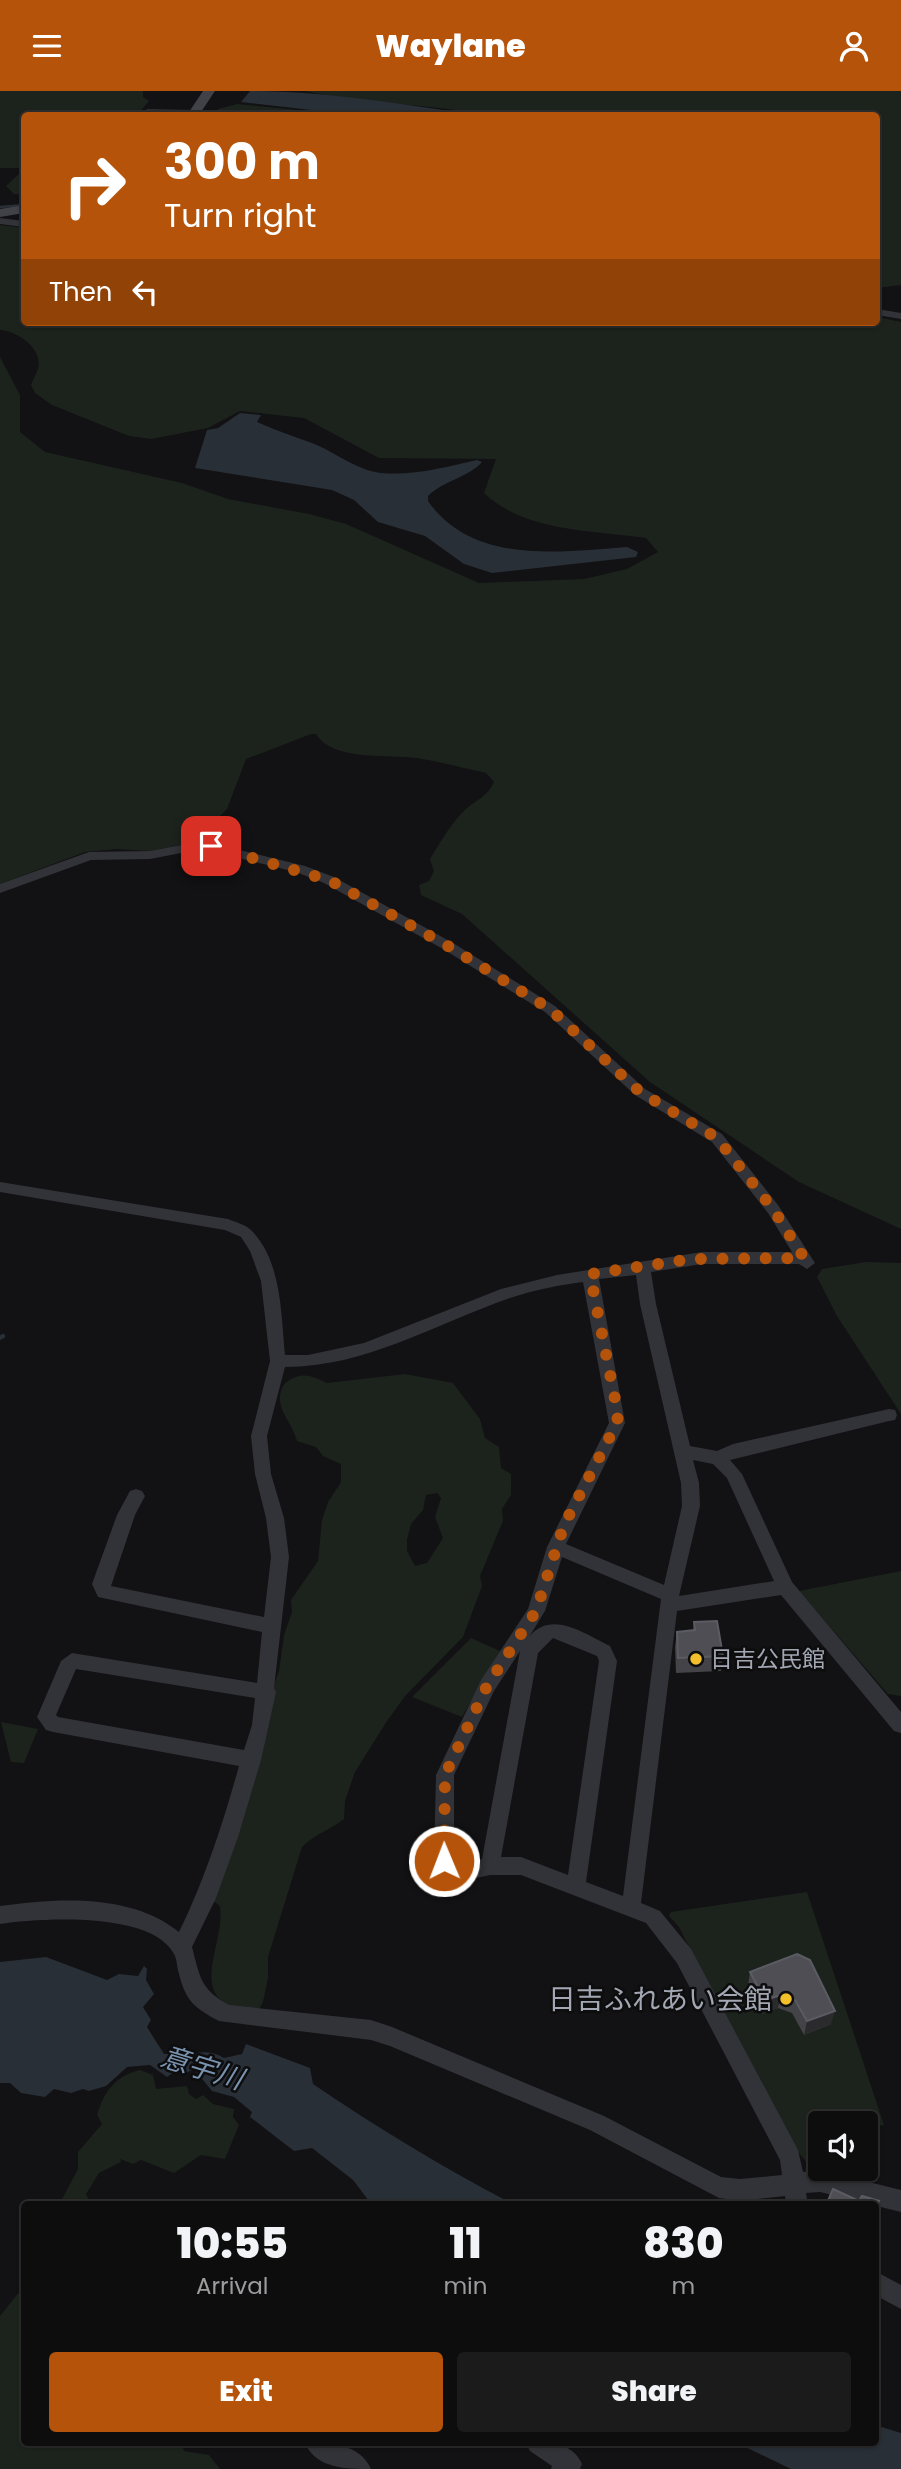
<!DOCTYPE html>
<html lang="en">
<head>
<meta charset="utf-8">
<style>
	:root { --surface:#0e0d0e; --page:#1c1b1c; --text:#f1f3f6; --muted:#9b9c9e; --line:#2e2d2e; --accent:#b45309 }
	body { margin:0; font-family:Poppins,"Noto Sans JP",sans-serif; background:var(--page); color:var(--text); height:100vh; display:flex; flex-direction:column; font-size:26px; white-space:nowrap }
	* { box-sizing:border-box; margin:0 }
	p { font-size:23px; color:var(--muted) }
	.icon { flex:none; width:38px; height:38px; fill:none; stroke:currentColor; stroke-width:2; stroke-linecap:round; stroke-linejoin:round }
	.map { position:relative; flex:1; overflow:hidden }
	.side { position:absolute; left:21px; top:2110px; width:858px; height:245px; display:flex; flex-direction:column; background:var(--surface); border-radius:7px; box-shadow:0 2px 5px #0004,0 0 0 2px var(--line) }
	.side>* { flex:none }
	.banner { position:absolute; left:21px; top:21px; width:859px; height:214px; border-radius:7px; box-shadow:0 2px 5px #0004,0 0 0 2px var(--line); background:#b45309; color:#fff; overflow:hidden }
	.controls { position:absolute; left:808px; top:2020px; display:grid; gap:14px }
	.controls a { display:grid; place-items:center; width:70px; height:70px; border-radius:7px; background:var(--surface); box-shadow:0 2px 5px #0004,0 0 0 2px var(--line); font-size:35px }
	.pin { position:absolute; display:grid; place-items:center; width:60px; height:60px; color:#fff; margin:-30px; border-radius:14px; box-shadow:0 4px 10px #0006 }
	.me { position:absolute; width:77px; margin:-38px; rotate:359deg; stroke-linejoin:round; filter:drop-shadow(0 0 5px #0008) }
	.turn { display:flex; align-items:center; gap:24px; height:147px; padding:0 28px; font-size:32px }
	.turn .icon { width:91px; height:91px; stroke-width:2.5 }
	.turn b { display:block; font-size:49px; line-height:60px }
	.then { display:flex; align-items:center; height:66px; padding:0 28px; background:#0003; gap:14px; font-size:26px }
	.eta { display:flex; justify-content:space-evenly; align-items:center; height:119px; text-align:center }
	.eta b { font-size:42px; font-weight:800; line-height:49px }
	.action { display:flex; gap:14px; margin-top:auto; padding:14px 28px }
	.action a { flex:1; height:80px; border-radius:7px; background:var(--accent); color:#fff; font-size:28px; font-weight:800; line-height:80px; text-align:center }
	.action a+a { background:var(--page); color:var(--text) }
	header { display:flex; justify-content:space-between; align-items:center; height:91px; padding:0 28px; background:var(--accent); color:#fff; font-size:32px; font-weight:800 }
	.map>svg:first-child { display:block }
	.green { fill:#1c231d; fill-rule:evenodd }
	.water { fill:#282f37 }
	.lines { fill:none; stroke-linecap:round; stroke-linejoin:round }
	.stream-far1 { stroke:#282f37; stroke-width:2.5 }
	.stream { stroke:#282f37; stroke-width:4.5 }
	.street { fill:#323338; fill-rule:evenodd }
	.secondary { fill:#404248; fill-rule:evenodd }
	.wall { fill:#434348 }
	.shaded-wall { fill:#2b2b2e }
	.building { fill:#4e4e54; stroke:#5b5c63; stroke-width:2 }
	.route { stroke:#b45309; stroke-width:12; stroke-dasharray:0 21.6 }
	.poi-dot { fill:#f3bf2a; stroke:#0d0d0e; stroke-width:2.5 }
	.labels { text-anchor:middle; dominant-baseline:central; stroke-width:5; stroke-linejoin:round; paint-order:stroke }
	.poi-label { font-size:23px; fill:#a3a7b4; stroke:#0d0d0e; text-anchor:start }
	.near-poi-label { font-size:28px; fill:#a3a7b4; stroke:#0d0d0e; text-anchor:end }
	.near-water-label { font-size:28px; font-style:italic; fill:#7992b0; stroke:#0d0d0e }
</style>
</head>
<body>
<header><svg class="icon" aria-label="menu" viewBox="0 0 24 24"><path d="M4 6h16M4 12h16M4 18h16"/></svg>Waylane<svg class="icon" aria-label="person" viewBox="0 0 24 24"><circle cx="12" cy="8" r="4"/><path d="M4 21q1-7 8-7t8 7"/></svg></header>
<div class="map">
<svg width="901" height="2378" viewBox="0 0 901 2378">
	<rect width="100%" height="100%" fill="#121113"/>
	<path class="green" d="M 0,0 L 143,0 L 143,6 L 149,10 L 137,24 L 24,24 L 24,104 L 14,103 L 6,95 L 21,81 L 19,77 L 0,77 Z
		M 304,0 L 901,0 L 901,194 L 877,197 L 877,24 L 490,24 C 428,13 365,13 304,0 Z
		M 237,13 L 351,24 L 216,24 L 218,18 Z
		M 0,134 L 24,137 L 24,231 L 798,232 L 877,231 L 877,226 L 901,231 L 901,1138 L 799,1091 L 650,991 L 462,823 L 421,804 L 419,794 L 429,790 L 434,780 L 430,768 C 440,752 452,730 466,718 C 476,709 488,705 494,691 L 486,682 C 463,677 441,671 417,667 C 390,663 333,671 316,643 L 311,643 L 246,668 L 227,718 L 195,751 L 150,760 L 117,758 L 85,761 L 0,793 L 0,266 L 20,304 L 20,341 L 45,361 L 182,392 L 228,408 L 309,423 L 346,433 L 479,492 L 584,488 L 627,478 L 658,461 L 646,447 C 591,439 525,441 484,402 L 496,368 L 379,367 L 304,327 L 240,320 L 208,337 L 151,348 L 129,345 L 52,314 L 35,302 L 31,294 C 33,288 37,282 38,277 C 43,257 17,240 0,239 Z
		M 866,1171 L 901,1172 L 901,1323 L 837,1225 L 817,1186 L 822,1178 Z
		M 405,1283 L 453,1292 L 480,1328 L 485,1347 L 499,1356 L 501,1377 L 511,1383 L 511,1404 L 502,1418 L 503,1430 L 480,1485 L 482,1495 L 463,1546 L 406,1604 L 387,1630 L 355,1681 L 345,1710 L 344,1728 C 330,1739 315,1743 302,1756 L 268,1866 L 268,1887 L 263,1911 L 257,1922 C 179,1913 226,1858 220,1815 L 212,1809 L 269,1608 L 279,1580 L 284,1544 L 292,1521 L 291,1509 L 318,1470 L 322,1429 L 328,1411 L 341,1391 L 341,1373 L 323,1365 L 316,1356 L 297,1350 C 292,1329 270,1314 285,1292 C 301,1280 311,1284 327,1292 ZM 437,1402 L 441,1407 L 435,1426 L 443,1447 L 427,1472 L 415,1475 L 407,1460 L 407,1449 L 411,1433 L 423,1419 L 426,1404 Z
		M 901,1480 L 901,1605 L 888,1603 L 799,1500 Z
		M 471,1547 L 500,1560 L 462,1626 L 412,1606 Z
		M 1,1631 L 38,1638 L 24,1672 L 11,1671 Z
		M 807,1801 L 884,2034 L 866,2036 L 866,2032 L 821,2032 L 821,2077 L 848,2077 L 844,2088 L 811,2077 L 781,2039 L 679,1836 L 669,1825 L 671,1821 Z
		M 140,1979 L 153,1984 L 156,1998 L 187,1995 L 189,2003 L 196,2008 L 203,2004 L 213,2013 L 234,2018 L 233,2026 L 239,2034 L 225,2068 L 201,2064 L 174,2082 L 141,2069 L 133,2073 L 120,2068 L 121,2071 L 99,2082 L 86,2103 L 89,2109 L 85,2114 L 59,2114 L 78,2078 L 78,2061 L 102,2033 L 97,2024 C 104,2001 115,1985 140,1979 Z
		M 24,2195 L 24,2352 L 181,2352 L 184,2360 L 209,2364 L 220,2378 L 0,2378 L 0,2225 Z"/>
	<path class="water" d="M 250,0 C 326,0 405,14 480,24 L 346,23 L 241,11 Z
		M 240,322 L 261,324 L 257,331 C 275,339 293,345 312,352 C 335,361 356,379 381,382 C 413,385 446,376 477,369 L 482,371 C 471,385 443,390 428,405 L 428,410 C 473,474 559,461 627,456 L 638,461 L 636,466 L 492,482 L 464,473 L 425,445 L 378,431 L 354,409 L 332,399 L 195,377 L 207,339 L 218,337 Z
		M 46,1866 L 107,1889 L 119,1883 L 138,1885 L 144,1875 L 147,1878 L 146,1889 L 154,1903 L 143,1916 L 151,1929 L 147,1936 L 164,1963 L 179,1962 L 185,1967 C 197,1960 210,1959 224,1967 L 242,1963 L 246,1953 L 310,1977 L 313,1993 C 378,2037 445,2078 515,2114 L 372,2114 L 353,2089 L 312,2057 L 294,2060 L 250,2026 L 252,2021 L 234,2006 L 212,2000 L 194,1978 L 182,1984 L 177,1979 L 167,1986 L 150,1974 L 127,1976 L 106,1995 L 89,2000 L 83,1998 L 71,2002 L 54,1998 L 45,2006 L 21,2002 L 10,1992 L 0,1992 L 0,1871 Z
		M 875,2334 L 901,2342 L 901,2378 L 791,2378 L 737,2352 L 875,2352 Z"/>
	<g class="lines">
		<path class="stream-far1" d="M 0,116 L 24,114"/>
		<path class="stream" d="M 0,1247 L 3,1245"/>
		<path class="street" d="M 147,18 L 195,19 L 199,21 L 195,23 L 143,24 Z
			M 0,127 L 24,130 L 24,136 L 0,133 Z
			M 877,218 L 901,222 L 901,228 L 877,224 Z
			M 202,750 L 305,775 L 334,786 L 453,852 L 555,915 L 645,998 L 722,1043 L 778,1114 L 815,1172 L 807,1178 L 799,1173 L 702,1173 L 651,1181 L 656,1213 L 690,1355 L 717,1360 L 733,1353 L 889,1318 L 895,1319 L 897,1324 L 895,1329 L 889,1330 L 730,1369 L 742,1383 L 792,1491 L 901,1621 L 901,1642 L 894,1640 L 781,1504 L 677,1520 L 641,1812 L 660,1820 L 691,1858 L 798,2059 L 803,2081 L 820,2079 L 901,2099 L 901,2121 L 820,2101 L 806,2102 L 808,2114 L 786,2114 L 785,2105 L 740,2110 L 719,2107 L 590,2039 L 390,1955 L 371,1949 L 219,1930 C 195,1917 186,1911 179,1883 C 177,1877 177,1868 174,1863 C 152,1820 39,1827 0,1833 L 0,1815 C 57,1807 131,1802 179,1841 C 205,1788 223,1732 239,1675 L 53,1641 L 46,1639 L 37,1626 L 61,1570 L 72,1562 L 257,1592 L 262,1541 L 98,1506 L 92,1493 L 117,1424 L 130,1400 L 136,1398 L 142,1400 L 145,1405 L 135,1424 L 111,1495 L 264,1526 L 271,1466 L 266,1427 L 255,1383 L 251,1345 L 270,1270 L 261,1190 L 250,1160 L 241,1146 L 225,1139 L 0,1101 L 0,1091 L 228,1128 C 235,1131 247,1134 252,1140 C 282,1171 281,1224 285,1264 L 308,1264 L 364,1252 L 501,1198 L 557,1184 L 702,1161 L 792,1161 L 768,1122 L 712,1051 L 635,1004 L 545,921 L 443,858 L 324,792 L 296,781 L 202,758 L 150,768 L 91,769 L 0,802 L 0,793 L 89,761 L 150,760 ZM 636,1184 L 640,1213 L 681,1392 L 682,1415 L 664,1494 L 566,1453 L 625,1332 L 599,1188 ZM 583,1191 L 609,1332 L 547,1456 L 528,1518 L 481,1589 L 436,1684 L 434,1770 L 439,1782 L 458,1791 L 490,1784 L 521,1784 L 646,1832 L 677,1872 L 780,2069 L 782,2084 L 740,2088 L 721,2086 L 604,2025 L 392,1936 L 371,1929 L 229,1914 C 200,1898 200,1886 192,1856 L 216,1807 L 238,1746 L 261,1669 L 276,1601 L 274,1597 L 289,1466 L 284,1427 L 271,1383 L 267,1345 L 285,1276 C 366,1276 435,1233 510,1207 C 534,1199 559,1194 583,1191 ZM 693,1369 L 713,1373 L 727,1387 L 774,1490 L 679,1505 L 700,1415 L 699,1392 ZM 562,1466 L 661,1508 L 623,1805 L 586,1791 L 617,1570 L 610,1555 C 585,1543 551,1518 529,1546 L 545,1520 ZM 553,1547 L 597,1565 L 599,1570 L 568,1784 L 521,1766 L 501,1766 L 538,1562 ZM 520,1560 L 482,1768 L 459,1773 L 454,1770 L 454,1684 L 494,1600 ZM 76,1578 L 255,1607 L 252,1634 L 244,1659 L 58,1626 L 56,1624 Z
			M 875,2180 L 901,2194 L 901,2218 L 875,2204 Z
			M 305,2352 C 329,2352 360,2352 371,2378 C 347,2378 316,2378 305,2352 Z
			M 526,2352 C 548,2352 572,2350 582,2373 L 580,2378 L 551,2378 L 552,2375 L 530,2360 Z"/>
		<path class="secondary" d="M 203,0 L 215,0 L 199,24 L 187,24 Z
			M 24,114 L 24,122 L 0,126 L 0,118 Z"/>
	</g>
	<path class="wall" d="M 694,1531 L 723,1565 L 721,1580 L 676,1582 L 675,1556 L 677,1541 L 693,1540 Z
		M 797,1863 L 831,1933 L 804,1944 L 792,1922 L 778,1917 L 762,1923 L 748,1895 L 750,1881 Z"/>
	<path class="shaded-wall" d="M 781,1904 L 778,1917 L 762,1923 L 765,1909 Z
		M 835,1920 L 831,1933 L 804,1944 L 807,1930 Z"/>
	<path class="building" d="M 717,1530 L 723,1565 L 678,1567 L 677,1541 L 695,1539 L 694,1531 Z
		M 797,1863 L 810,1869 L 835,1920 L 807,1930 L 795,1909 L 781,1904 L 765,1909 L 750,1881 Z
		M 833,2098 L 859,2110 L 862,2105 L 879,2110 L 875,2119 L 875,2114 L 830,2114 L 827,2112 Z"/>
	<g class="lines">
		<path class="route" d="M 211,755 L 329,789 L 448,855 L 550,918 L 640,1001 L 717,1047 L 773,1118 L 804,1167 L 691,1168 L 590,1183 L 618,1323 L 617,1332 L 564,1434 L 536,1520 L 487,1595 L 445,1684 L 444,1770"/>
	</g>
	<g class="poi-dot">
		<circle cx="696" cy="1568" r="7"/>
		<circle cx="786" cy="1908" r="7"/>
	</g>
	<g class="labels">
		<g class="poi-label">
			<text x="710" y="1568">日吉公民館</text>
		</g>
		<g class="near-poi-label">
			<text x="772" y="1908">日吉ふれあい会館</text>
		</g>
		<g class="near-water-label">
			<text transform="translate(202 1977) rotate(17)">意宇川</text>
		</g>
	</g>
</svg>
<div class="controls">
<a><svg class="icon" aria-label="sound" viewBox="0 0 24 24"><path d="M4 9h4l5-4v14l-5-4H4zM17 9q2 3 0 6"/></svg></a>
</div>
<div class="pin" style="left:211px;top:755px;background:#d93025"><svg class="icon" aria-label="arrive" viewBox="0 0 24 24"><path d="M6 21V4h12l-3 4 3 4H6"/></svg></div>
<svg class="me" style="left:444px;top:1770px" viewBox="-20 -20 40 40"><circle r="17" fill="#b45309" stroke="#fff" stroke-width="3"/><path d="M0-11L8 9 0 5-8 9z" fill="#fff"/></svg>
<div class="banner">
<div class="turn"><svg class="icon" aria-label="right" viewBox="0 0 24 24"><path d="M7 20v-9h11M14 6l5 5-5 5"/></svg><div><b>300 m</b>Turn right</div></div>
<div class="then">Then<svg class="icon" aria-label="left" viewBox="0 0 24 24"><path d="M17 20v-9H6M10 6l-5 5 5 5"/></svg></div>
</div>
<section class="side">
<div class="eta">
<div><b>10:55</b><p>Arrival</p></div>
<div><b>11</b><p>min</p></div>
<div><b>830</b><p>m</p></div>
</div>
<div class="action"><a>Exit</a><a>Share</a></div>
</section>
</div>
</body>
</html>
